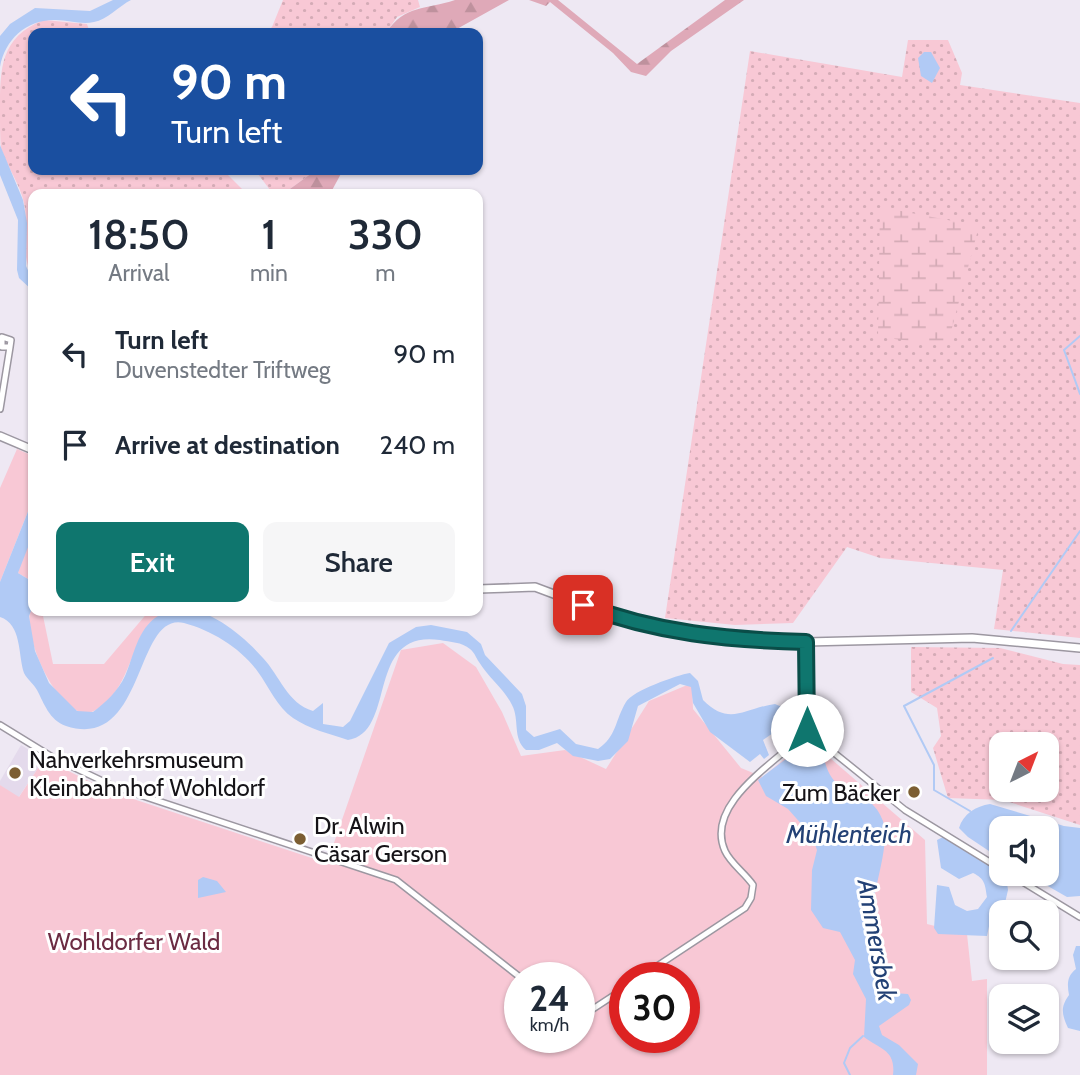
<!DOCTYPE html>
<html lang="en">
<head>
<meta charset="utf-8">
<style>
	:root { --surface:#fff; --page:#f6f6f7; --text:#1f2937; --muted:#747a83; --accent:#0f766e }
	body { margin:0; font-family:Cabin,sans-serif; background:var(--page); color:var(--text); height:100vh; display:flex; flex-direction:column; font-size:26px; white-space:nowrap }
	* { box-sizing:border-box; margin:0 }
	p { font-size:23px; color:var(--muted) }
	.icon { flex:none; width:38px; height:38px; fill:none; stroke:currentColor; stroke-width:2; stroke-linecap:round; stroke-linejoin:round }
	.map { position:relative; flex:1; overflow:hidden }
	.panel { position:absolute; left:28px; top:189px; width:455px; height:427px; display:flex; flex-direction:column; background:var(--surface); border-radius:14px; box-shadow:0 2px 5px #0004 }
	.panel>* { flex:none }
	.hud { position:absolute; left:28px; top:28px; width:455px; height:147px; border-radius:14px; box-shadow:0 2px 5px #0004; background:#1a4fa0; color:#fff; overflow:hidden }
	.needle { width:46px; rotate:42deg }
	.tools { position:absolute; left:989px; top:732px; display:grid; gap:14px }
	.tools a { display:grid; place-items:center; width:70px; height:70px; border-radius:14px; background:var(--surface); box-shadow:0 2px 5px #0004; font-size:35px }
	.speed { position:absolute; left:504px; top:962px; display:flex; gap:14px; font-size:35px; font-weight:700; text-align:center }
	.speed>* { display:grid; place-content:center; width:91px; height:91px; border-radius:50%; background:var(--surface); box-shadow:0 2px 5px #0004; line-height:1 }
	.speed small { font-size:18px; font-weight:400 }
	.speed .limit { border:10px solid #d22; background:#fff; color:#111 }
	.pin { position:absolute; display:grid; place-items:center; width:60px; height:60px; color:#fff; margin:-30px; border-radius:14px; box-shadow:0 4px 10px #0006 }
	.me { position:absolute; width:77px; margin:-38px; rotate:0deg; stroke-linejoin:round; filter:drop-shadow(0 0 5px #0008) }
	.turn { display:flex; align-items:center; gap:24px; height:147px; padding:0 28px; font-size:32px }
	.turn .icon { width:91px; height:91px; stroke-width:2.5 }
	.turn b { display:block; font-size:49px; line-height:60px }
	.eta { display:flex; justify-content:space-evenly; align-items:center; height:119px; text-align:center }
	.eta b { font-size:42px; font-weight:600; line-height:49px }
	.cta { display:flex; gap:14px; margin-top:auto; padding:14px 28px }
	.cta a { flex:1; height:80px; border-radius:14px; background:var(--accent); color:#fff; font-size:28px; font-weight:600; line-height:80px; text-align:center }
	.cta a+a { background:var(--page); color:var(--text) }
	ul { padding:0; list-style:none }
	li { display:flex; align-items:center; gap:21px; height:91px; padding:0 28px }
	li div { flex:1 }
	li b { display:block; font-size:26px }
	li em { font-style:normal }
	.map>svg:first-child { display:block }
	.built { fill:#e4daec }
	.grass { fill:url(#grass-dots); fill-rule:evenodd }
	.forest { fill:url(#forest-firs) }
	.wetland { fill:url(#wetland-marsh) }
	.green { fill:#f8c8d5; fill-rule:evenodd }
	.water { fill:#b1caf5 }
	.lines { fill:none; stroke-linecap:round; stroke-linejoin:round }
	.stream { stroke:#b1caf5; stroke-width:2 }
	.minor-casing { stroke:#9c97a1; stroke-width:8 }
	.tertiary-casing { stroke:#9c97a1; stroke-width:10 }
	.minor { stroke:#fff; stroke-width:5 }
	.tertiary { stroke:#fff; stroke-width:7 }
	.route-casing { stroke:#0a4d48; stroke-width:18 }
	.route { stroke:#0f766e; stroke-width:12 }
	.poi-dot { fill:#7c5e32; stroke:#fff; stroke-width:2.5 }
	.labels { text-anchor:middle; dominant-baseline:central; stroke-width:6; stroke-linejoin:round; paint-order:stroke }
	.poi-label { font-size:24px; fill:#151317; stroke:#fff; text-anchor:start }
	.park-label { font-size:24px; fill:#6b2b42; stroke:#fff }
	.water-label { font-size:26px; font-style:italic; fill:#234175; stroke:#fff }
</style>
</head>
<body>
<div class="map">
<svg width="1080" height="1075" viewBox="0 0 1080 1075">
	<defs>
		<pattern id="grass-dots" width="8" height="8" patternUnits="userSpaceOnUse" patternTransform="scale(1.75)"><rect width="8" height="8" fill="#f8c8d5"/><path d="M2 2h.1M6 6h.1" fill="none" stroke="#d4abb6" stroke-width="1.8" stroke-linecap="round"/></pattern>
		<pattern id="forest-firs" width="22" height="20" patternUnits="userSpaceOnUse" patternTransform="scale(1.75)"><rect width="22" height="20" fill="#dfa9b8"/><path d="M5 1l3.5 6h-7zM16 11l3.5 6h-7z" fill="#be919d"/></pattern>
		<pattern id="wetland-marsh" width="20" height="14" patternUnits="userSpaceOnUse" patternTransform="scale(1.75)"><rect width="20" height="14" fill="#f8c8d5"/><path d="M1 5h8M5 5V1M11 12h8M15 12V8" fill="none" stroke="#d4abb6"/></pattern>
	</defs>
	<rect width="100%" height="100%" fill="#eee8f3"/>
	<path class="built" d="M 21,745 L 44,759 L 18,798 L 0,785 L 0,781 Z"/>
	<path class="grass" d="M 283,0 L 418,0 L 420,7 L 397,17 L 386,33 L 266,33 L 272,27 Z
		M 44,20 L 87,24 L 90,33 L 33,33 L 33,170 L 223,170 L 247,194 L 33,194 L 33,275 C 19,257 29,225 24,203 C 20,184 7,167 1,148 C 0,137 0,123 0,111 C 0,68 0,37 44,20 Z
		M 908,40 L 948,40 L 962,73 L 960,85 L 1080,103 L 1080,638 L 994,629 L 1003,570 L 880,558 L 847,547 L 793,623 L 735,625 L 665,618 L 750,51 L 902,77 Z
		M 255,170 L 316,170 L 283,194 L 273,194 Z
		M 911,647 L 1000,648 L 1063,664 L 1080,665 L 1080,825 L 1003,800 L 948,798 L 933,748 L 941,736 L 937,708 L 911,692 ZM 1001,744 L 1046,744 L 1046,789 L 1001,789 Z"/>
	<path class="forest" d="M 455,0 L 509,0 L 455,30 L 437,33 L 386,33 C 405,4 426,10 455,0 Z
		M 529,0 L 558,0 L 637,64 L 725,0 L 744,0 L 671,51 L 646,76 L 631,72 L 613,53 L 550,2 L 546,6 Z
		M 316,170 L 343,170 L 330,194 L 283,194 Z"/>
	<path class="wetland" d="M 880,207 L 979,226 L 949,339 L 944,345 L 878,337 Z"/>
	<path class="green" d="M 17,449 L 33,456 L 33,499 L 0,582 L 0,488 Z
		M 33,521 L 33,582 L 18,573 Z
		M 33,606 L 33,611 L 42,611 L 53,664 L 104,664 L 149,611 L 169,611 C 126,631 136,689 94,711 C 61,728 16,626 33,606 Z
		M 443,643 L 476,667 L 502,712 L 521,756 L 565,750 L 606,769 L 649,701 L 692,683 L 693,709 L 741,768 L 763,777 L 808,739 L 925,840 L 927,924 L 967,934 L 972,981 L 987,979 L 987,1075 L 0,1075 L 0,785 L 19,797 L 44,759 L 109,791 L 327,863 L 401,650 ZM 520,978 L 579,978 L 579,1038 L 520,1038 ZM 625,978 L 684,978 L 684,1038 L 625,1038 Z"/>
	<path class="water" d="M 113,0 L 131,0 C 119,6 107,20 94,22 C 81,25 69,20 56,20 C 27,19 5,39 0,67 L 0,36 L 10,24 L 35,8 L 90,11 Z
		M 924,52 L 931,52 L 940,68 L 932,83 L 921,76 L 918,58 Z
		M 0,145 L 23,200 L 27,223 L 26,266 L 33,281 L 33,291 L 19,278 L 17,270 L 18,220 L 0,175 Z
		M 33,499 L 30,542 L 18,573 L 33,582 L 33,606 L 29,616 L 35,651 L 49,683 L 77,711 L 93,712 C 106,702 118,691 125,676 C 134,656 137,629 158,616 C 194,593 241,633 263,658 C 280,676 287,703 313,711 L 323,703 L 323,724 L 343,727 L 350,721 L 389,643 L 416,627 L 431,625 L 467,632 L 481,644 L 485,655 L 522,694 L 526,706 L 526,730 L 534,737 L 560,729 L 576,744 L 598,749 C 617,736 615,720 626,702 C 632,691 677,675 690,673 L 698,681 L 703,700 C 730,727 744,708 775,704 L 789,710 L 792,724 L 789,727 L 786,724 L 763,740 L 769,755 L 764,759 L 760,754 L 750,762 L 710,732 L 693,703 L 691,687 L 680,684 L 638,706 L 628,741 L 610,759 L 598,761 L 573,756 L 557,743 L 539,750 L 526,750 C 512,738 520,720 512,705 C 505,690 488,677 479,662 C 476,658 475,653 470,649 C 462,642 450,642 440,640 C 364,629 398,732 348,740 C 330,734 309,729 293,718 C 277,707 269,687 258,672 C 241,648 211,630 184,623 C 134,611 146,752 66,726 C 49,720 44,703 37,690 C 33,683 27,679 24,673 C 18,655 22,624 0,617 L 0,582 Z
		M 803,746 L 824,758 C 833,803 870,784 883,821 C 892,847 867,902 870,938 L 881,946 L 873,960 L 883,980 L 878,990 L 879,997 L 892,993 L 908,994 L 911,1000 L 909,1005 L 879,1026 L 882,1035 L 899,1045 L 918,1064 L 916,1075 L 893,1075 C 896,1050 880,1049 864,1037 L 866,999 L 853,974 L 855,960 L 840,932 L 823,928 L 811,910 L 812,870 L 817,850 L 812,836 L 788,809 L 766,796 L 758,780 Z
		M 990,804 L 1064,826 L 1080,828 L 1080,896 L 1067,897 L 1025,873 L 1046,873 L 1046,828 L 1001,828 L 1001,859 L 968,837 L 959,828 C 963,814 976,806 990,804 Z
		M 943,837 L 1006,876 L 1008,890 L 1005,903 L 993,907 L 987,936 L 938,934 L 934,928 L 937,885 L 949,887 L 955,905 L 967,911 L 978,909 L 987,897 C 985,884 985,879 973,873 L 959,879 L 941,868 L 937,840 Z
		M 203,877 L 217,881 L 226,892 L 198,898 L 198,880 Z
		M 1076,946 L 1080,946 L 1080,1031 L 1068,1028 C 1062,1015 1060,1007 1069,995 C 1067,984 1067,976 1076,969 L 1073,955 Z"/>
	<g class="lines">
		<path class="stream" d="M 1080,336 L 1064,350 L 1080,394
			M 1011,631 L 1080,531
			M 970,811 L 934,790 L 934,765 L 904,706 L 993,658
			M 850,1075 L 844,1063 L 850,1048 L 863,1036"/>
		<g class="minor-casing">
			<path id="minor" d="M 0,409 L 10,347 L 11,340 L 2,337 L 2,347 L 10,347
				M 0,725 L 52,757 L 113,786 L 396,880 L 521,978
				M 807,731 L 905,810 L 1001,869
				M 1008,873 L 1080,917
				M 639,978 L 745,908 L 751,898 L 753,885 C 745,873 731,864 725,851 C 703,802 782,759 807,731 L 806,642
				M 579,1018 L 625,988"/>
		</g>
		<g class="tertiary-casing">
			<path id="tertiary" d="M 0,436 L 33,450
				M 478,589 L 535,587 L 631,623 L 736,640 L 806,642 L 972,638 L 1080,648"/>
		</g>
		<use href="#minor" class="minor"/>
		<use href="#tertiary" class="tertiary"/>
	</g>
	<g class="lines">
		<g class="route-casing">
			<path id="route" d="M 583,605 C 656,633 728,640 806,642 L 807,730"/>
		</g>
		<use href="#route" class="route"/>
	</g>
	<g class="poi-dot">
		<circle cx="15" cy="773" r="7"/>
		<circle cx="914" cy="792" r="7"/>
		<circle cx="300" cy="839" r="7"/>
	</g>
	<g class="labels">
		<g class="poi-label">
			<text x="29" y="759">Nahverkehrsmuseum<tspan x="29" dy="28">Kleinbahnhof Wohldorf</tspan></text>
			<text x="900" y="792" text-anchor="end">Zum Bäcker</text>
			<text x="314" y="825">Dr. Alwin<tspan x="314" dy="28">Cäsar Gerson</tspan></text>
		</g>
		<g class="park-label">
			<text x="134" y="941">Wohldorfer Wald</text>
		</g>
		<g class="water-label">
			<text x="849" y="834">Mühlenteich</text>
			<text transform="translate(877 940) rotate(80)">Ammersbek</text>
		</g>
	</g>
</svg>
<div class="tools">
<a><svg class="needle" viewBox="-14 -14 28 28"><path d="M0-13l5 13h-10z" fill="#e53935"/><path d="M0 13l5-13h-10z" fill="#747a83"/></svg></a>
<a><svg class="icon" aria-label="sound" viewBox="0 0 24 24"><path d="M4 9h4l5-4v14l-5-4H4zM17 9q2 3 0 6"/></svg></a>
<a><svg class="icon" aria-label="search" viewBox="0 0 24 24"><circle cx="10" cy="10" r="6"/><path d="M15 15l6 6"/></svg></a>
<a><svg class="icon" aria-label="layers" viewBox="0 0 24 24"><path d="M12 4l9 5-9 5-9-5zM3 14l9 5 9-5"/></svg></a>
</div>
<div class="speed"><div>24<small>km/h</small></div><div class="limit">30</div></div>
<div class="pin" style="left:583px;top:605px;background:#d93025"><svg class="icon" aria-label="arrive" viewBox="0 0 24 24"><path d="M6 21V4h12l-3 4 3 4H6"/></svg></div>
<svg class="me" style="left:807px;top:730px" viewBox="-20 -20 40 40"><circle r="19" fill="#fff"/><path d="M0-13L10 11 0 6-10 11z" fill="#0f766e"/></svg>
<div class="hud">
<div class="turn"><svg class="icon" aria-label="left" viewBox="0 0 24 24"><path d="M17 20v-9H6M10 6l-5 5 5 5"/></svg><div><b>90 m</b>Turn left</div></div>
</div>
<section class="panel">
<div class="eta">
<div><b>18:50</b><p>Arrival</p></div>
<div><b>1</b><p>min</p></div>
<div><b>330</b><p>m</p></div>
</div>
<ul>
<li><svg class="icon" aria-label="left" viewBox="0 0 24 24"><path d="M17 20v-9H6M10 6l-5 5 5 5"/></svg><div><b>Turn left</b><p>Duvenstedter Triftweg</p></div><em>90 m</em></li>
<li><svg class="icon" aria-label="arrive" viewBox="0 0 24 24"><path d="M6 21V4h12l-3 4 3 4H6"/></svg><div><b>Arrive at destination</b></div><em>240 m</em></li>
</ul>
<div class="cta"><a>Exit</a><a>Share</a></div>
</section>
</div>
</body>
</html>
